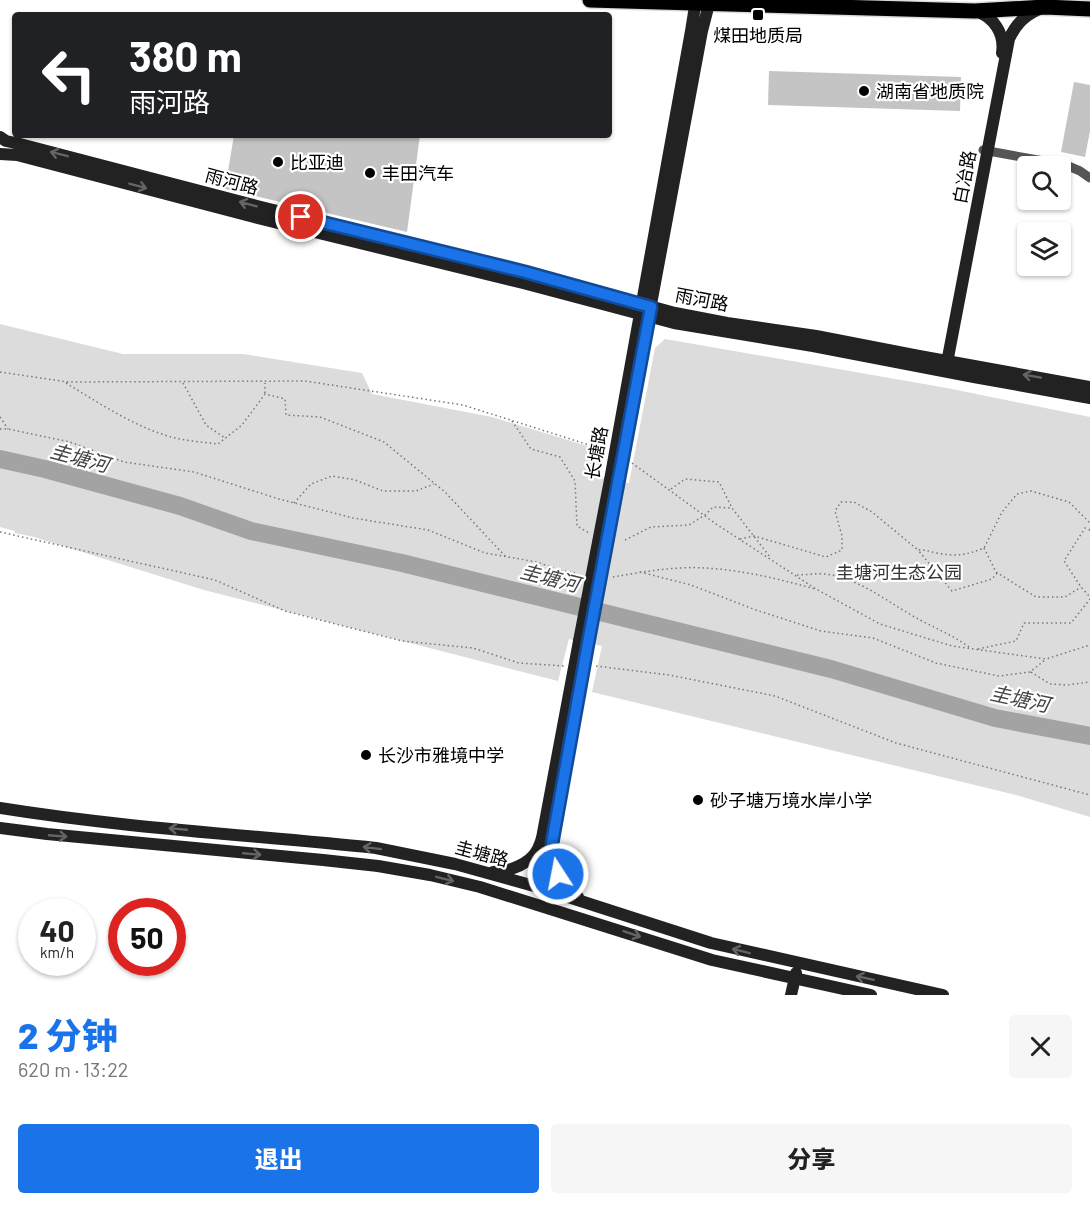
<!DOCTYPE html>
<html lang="zh">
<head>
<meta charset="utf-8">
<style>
	:root { --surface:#fff; --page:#f6f6f6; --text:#222; --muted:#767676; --accent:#1a73e8 }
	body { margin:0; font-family:Barlow,"Noto Sans SC",sans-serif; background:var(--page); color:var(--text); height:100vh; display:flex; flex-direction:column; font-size:22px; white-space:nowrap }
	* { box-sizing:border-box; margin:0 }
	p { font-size:20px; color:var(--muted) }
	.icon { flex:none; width:33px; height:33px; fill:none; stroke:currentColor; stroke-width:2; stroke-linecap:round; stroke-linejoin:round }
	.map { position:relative; height:995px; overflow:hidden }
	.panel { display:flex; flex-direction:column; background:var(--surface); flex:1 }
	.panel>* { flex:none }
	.hud { position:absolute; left:12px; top:12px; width:600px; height:126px; border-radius:6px; box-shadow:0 2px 4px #0004; background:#202124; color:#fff; overflow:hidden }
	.tools { position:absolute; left:1017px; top:156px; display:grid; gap:12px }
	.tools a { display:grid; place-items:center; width:54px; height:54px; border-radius:6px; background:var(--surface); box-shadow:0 2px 4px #0004; font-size:30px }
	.speed { position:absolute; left:18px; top:898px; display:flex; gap:12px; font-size:30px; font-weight:700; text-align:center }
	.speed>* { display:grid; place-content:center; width:78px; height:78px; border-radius:50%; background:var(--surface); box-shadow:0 2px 4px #0004; line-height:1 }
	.speed small { font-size:15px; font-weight:400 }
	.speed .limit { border:9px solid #d22; background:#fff; color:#111 }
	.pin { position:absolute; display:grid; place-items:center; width:51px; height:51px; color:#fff; margin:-26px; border:3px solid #fff; border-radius:50%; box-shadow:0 2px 6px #0007 }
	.me { position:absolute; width:66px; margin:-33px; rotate:349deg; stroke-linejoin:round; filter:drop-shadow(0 0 4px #0008) }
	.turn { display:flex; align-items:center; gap:21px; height:126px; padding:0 18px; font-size:27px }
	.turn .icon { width:78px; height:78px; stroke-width:2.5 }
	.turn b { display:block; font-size:42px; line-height:51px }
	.round { display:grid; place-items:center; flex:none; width:63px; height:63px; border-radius:6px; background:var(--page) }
	.summary { display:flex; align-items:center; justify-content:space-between; height:102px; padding:0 18px }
	h1 { font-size:36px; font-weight:800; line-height:45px; color:var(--accent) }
	.cta { display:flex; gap:12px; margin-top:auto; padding:12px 18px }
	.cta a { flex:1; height:69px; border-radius:6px; background:var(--accent); color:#fff; font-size:24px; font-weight:800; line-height:69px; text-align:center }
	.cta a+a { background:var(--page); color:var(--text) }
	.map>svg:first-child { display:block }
	.green { fill:#dcdcdc }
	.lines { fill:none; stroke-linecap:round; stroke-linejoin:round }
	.river { stroke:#a3a3a3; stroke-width:18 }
	.building { fill:#c4c4c4 }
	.primary-casing { stroke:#dbdbdb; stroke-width:18 }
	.path { stroke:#777; stroke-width:1.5; stroke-dasharray:1.5 3; stroke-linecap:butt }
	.street { stroke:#555; stroke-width:9 }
	.secondary { stroke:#222; stroke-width:12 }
	.primary { stroke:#000; stroke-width:15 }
	.secondary-bridge { stroke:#222; stroke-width:12 }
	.oneway { stroke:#646464 }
	.route-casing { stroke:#114b97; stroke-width:15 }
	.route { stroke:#1a73e8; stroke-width:10 }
	.poi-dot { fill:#000; stroke:#fff; stroke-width:2 }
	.labels { text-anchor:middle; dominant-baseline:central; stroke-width:4.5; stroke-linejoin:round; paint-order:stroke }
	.poi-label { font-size:18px; fill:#000; stroke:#fff; text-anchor:start }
	.street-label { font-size:18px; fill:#000; stroke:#fff }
	.park-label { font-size:18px; fill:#333; stroke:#fff }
	.water-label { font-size:20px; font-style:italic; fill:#444; stroke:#fff }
</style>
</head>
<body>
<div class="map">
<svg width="1090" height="995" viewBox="0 0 1090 995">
	<rect width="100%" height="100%" fill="#fff"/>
	<path class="green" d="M 0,324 L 123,354 L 243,354 L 362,373 L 372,394 L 492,417 L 604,451 L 600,478 L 629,483 L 655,348 L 665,339 L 947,388 L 1090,417 L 1090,817 L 1016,795 L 592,692 L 602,646 L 569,639 L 558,681 L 204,590 L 34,537 L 15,533 L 15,531 L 0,527 Z"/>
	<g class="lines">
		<path class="river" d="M 0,459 L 45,469 L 180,506 L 251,531 L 402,563 L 831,669 L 995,718 L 1090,736"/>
	</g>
	<path class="building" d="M 769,71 L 961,77 L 960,111 L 768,105 Z
		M 1074,82 L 1090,85 L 1090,131 L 1085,157 L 1061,152 Z
		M 234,135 L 420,135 L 407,232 L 225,189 Z"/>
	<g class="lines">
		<g class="primary-casing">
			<path id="primary" d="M 590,0 L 975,11 L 1045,7 L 1090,9"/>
		</g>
		<path class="path" d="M 0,372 L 68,382 L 305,381 L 463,405 L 605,450
			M 66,383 C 99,403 133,426 171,437 C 186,441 203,442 218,444 L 242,425 L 265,394 L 285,399 L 286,415 L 320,417 L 384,442 L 445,492 L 505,556
			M 183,383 L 206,425 L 225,438
			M 265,393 L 265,383
			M 0,417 L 8,429
			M 512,421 L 531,449 L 560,457 L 575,481 L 577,526 L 589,533
			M 0,429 L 8,429 L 70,442 L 124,462 L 194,472 L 279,499 L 353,518 L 428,530 L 485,553 L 537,562 L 559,570 L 575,573
			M 632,463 L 716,524 L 816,589 L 880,624 L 952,646 L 1046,659 L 1090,645
			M 671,489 L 685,479 L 719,482 L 732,508 L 770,557
			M 294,503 L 311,484 L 332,476 L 355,480 L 383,491 L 416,491 L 434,484
			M 1090,530 L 1085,528 L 1064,561 L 1081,587 L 1090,597
			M 0,532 L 215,580 L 285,611 L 402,641 L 473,648 L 519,663 L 564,666
			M 740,539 L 754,536 L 826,557 L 842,550 L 842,536 L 835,511 L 841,502 L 854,502 L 872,512 L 918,550
			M 625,540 L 651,527 L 689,525 L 705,515 L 713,507 L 731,508
			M 984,548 L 996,572 L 1036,597 L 1065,597 L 1081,587
			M 640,572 L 691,585 L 756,610 L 821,631 L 873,638 L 936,663 L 999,676 L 1030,672 L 1045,660
			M 997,573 L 992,579 L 952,591 L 918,550 C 925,549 930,552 937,553 C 957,557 966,555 984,548 L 1002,512 L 1017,494 L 1031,491 L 1069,502 L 1090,523
			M 797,575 C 806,575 816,573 825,574 C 860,578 890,604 920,620 C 937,629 954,636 969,647
			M 613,577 C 641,572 676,566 705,568 C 743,570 779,579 815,589
			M 978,649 L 1016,641 L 1024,623 L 1071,623 L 1090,599
			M 596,666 L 669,675 L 775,696 L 896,743 L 1090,795
			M 1031,672 L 1050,684 L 1067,685 L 1090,682"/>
		<path class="street" d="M 983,150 L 1066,165 L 1080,171 L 1090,178"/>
		<path class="secondary" d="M 976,11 C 994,17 1005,34 1002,53
			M 0,137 L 6,141 L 20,144 L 257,206 L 525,272 L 675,313 L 727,323 L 816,336 L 919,356 L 1090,387
			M 0,154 L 17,155 L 254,217 L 523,283 L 674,323 L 813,346 L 974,377 L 1090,398
			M 946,368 L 1009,39 C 1016,24 1024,16 1039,9
			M 610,480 L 691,31 L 696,0
			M 618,481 L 702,31 L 710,0
			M 0,808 C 124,828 251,835 376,848 L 455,864 L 534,886 L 711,943 L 943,995
			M 0,828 L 47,834 L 323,860 L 378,866 L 430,875 L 480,887 L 712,960 L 871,995
			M 493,872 C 506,872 524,866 533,856 C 538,851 540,845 542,838 L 579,641
			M 578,897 C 560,881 553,868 552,843 L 588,643
			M 791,995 L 796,973"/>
		<use href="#primary" class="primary"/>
		<path class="secondary-bridge" d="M 579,641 L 610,480
			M 588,643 L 618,481"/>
	</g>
	<defs><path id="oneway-shaft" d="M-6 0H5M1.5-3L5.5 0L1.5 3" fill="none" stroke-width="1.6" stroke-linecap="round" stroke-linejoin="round" transform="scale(1.5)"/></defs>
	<g class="oneway">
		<use href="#oneway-shaft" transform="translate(59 154) rotate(-166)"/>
		<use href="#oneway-shaft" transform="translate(138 186) rotate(15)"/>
		<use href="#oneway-shaft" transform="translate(248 204) rotate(-165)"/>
		<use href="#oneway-shaft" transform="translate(1032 376) rotate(-170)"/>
		<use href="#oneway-shaft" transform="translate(178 829) rotate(-175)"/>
		<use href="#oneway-shaft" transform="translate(58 836) rotate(5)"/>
		<use href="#oneway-shaft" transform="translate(372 848) rotate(-173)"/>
		<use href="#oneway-shaft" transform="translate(252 854) rotate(5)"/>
		<use href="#oneway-shaft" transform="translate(445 879) rotate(14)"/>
		<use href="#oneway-shaft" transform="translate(632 934) rotate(18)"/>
		<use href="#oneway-shaft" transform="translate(741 951) rotate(-166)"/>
		<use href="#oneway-shaft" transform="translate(865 978) rotate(-168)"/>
	</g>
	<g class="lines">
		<g class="route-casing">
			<path id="route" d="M 301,217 L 525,272 L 651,307 L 588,643 L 552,843 L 552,857 L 558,874"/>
		</g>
		<use href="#route" class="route"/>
	</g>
	<g class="poi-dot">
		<rect x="752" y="9" width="12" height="12" rx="3"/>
		<circle cx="864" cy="91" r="6"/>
		<circle cx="278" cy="162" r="6"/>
		<circle cx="370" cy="173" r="6"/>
		<circle cx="366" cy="755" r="6"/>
		<circle cx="698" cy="800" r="6"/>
	</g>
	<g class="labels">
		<g class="poi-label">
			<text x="758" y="35" text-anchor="middle">煤田地质局</text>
			<text x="876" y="91">湖南省地质院</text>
			<text x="290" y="162">比亚迪</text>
			<text x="382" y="173">丰田汽车</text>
			<text x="378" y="755">长沙市雅境中学</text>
			<text x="710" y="800">砂子塘万境水岸小学</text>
		</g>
		<g class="street-label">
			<text transform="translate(964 177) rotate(-79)">白冶路</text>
			<text transform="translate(232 181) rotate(15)">雨河路</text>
			<text transform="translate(702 299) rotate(11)">雨河路</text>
			<text transform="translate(596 453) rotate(-80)">长塘路</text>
			<text transform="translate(482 853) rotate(15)">圭塘路</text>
		</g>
		<g class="park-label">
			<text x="899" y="572">圭塘河生态公园</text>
		</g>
		<g class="water-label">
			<text transform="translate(80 457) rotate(15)">圭塘河</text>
			<text transform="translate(550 577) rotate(14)">圭塘河</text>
			<text transform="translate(1020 698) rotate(12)">圭塘河</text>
		</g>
	</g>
</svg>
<div class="tools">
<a><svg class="icon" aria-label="search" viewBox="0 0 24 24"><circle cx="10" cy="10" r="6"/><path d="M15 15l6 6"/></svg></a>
<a><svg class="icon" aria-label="layers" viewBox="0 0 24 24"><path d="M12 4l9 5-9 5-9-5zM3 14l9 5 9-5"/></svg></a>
</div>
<div class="speed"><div>40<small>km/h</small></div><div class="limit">50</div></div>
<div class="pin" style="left:301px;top:217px;background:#d93025"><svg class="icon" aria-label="arrive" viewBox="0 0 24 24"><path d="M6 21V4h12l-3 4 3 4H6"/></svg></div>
<svg class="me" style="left:558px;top:874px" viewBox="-20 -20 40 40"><circle r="17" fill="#1a73e8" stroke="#fff" stroke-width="3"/><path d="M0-11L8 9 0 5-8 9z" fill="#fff"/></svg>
<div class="hud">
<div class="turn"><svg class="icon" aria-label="left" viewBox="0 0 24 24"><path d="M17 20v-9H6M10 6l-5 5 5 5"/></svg><div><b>380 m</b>雨河路</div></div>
</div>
</div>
<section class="panel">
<div class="summary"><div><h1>2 分钟</h1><p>620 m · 13:22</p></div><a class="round"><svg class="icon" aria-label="close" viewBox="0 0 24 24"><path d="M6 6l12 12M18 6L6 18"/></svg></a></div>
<div class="cta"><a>退出</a><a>分享</a></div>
</section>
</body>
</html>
